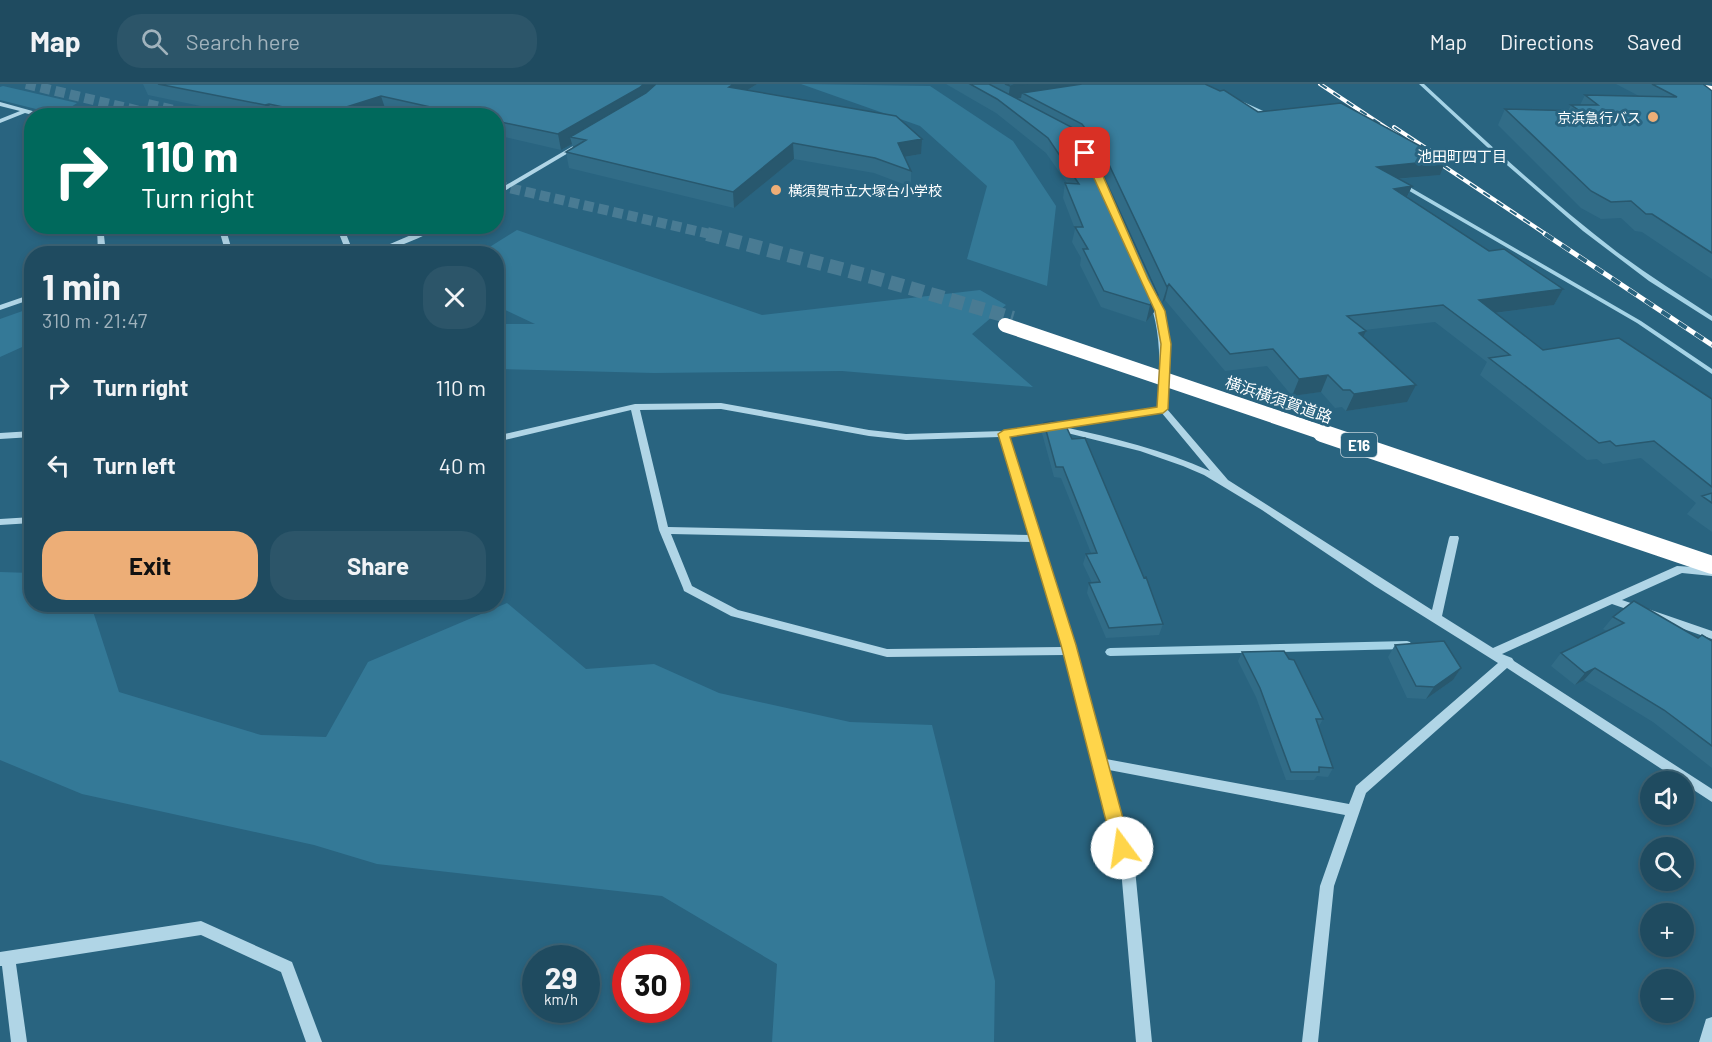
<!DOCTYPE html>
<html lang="en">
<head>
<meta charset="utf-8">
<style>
	:root { --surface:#1f4b60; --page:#2c5569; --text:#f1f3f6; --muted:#a1b3bd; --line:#3c6375; --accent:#edae77 }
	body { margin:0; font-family:Barlow,"Noto Sans JP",sans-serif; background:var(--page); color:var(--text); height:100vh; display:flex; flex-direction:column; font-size:22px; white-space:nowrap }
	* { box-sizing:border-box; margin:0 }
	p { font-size:20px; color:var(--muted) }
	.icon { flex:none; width:33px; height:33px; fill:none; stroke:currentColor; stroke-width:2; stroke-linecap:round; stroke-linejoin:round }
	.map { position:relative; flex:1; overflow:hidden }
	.sheet { position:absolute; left:24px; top:162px; width:480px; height:366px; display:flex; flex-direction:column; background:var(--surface); border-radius:24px; box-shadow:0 3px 9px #0003,0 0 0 2px var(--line) }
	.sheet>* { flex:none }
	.top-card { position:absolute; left:24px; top:24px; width:480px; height:126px; border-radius:24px; box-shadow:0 3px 9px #0003,0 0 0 2px var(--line); background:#00695c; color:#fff; overflow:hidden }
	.buttons { position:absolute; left:1640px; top:687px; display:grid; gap:12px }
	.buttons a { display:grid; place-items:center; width:54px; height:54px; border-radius:50%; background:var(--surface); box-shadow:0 3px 9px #0003,0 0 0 2px var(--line); font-size:30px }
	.speed { position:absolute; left:522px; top:861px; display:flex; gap:12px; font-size:30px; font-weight:700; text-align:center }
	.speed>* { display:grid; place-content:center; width:78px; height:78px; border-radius:50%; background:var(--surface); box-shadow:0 3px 9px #0003,0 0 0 2px var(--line); line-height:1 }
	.speed small { font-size:15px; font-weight:400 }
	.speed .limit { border:9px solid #d22; background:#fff; color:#111 }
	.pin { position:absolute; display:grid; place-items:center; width:51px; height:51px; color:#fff; margin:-26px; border-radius:12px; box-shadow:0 3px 9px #0006 }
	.me { position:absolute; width:66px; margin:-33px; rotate:346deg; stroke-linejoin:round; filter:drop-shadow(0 0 4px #0008) }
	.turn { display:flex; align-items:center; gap:21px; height:126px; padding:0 18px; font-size:27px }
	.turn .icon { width:78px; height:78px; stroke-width:2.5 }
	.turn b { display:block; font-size:42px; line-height:51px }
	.round { display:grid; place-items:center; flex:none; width:63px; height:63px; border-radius:24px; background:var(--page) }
	.summary { display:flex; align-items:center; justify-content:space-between; height:102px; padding:0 18px }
	h1 { font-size:36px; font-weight:700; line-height:45px }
	.button { display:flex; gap:12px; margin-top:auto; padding:12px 18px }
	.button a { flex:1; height:69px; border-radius:24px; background:var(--accent); color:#111; font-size:24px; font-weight:700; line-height:69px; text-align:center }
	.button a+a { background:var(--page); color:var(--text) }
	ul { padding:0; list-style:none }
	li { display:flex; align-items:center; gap:18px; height:78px; padding:0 18px }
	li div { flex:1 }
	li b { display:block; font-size:22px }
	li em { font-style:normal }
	header { display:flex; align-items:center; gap:36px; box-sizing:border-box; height:84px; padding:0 30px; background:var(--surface); border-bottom:2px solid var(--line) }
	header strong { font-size:28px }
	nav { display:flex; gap:33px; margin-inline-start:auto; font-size:21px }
	.search { width:420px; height:54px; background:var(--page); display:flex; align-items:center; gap:15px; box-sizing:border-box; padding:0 21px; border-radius:24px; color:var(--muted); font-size:22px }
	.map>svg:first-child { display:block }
	.green { fill:#347997 }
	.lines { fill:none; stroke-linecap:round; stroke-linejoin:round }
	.stream { fill:#a5d3e6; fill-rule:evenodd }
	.highway-tunnel-far1 { stroke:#497b93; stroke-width:10; stroke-dasharray:10 5; stroke-linecap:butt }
	.highway-tunnel { stroke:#497b93; stroke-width:14; stroke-dasharray:14 7; stroke-linecap:butt }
	.minor { fill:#b0d5e6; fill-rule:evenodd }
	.highway { fill:#fff; fill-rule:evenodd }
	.rail-far1-casing { stroke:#fff; stroke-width:4 }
	.rail-casing { stroke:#fff; stroke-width:5 }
	.rail-far1 { stroke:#296480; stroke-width:2; stroke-dasharray:8; stroke-linecap:butt }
	.rail { stroke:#296480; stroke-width:4; stroke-dasharray:10; stroke-linecap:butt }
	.highway-bridge-far1 { stroke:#fff; stroke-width:14 }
	.highway-bridge { stroke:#fff; stroke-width:18 }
	.wall { fill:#316c87 }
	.shaded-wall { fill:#28586e }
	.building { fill:#397e9d; stroke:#28586e; stroke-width:1.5 }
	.route { fill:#ffd54a; stroke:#a68a30; stroke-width:1.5 }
	.poi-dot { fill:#edae77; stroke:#296480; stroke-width:2 }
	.labels { text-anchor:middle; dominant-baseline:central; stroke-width:6; stroke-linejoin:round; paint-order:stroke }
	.far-poi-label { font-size:14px; fill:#fff; stroke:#296480; text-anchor:end }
	.far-neighbourhood-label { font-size:15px; fill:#fff; stroke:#296480 }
	.shield { fill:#296480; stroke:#bfd0d9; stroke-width:1.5 }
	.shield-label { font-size:15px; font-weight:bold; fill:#fff }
	.street-label { font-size:16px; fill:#fff; stroke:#296480 }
</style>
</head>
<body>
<header>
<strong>Map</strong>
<div class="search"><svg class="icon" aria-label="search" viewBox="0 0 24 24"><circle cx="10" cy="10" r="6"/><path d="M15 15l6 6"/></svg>Search here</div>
<nav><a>Map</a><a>Directions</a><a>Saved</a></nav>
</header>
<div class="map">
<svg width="1712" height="958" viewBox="0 0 1712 958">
	<rect width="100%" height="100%" fill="#296480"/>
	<path class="green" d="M 801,0 L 930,2 L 1013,57 L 1056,122 L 1047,202 L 967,175 L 987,102 L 920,42 Z
		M 3,2 L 77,19 L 71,23 L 72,26 L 56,30 L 0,16 L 0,3 Z
		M 517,146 L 762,231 L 980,206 L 1006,221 L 972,250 L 1033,303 L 842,287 L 654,289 L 497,285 L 497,246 L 506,240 L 535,240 L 497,222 L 496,170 L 480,169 Z
		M 31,224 L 31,259 L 0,273 L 0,235 Z
		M 0,488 L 31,489 L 32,520 L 91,521 L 119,608 L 261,651 L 326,653 L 368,578 L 507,519 L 586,585 L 654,580 L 719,609 L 850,638 L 932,641 L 995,897 L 994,958 L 772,958 L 777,880 L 662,812 L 377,780 L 314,761 L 82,710 L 0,676 Z"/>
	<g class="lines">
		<path class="stream" d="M 1419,0 L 1424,0 C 1487,58 1549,116 1617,168 C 1648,191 1680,211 1712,232 L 1712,237 L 1649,197 L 1583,147 L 1500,75 Z
			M 1233,15 L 1237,15 L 1274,32 L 1270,33 L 1233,17 Z
			M 1401,98 L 1641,237 L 1712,285 L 1712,290 L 1637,239 L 1399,101 L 1398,100 Z
			M 1407,557 L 1410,558 L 1412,561 L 1410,564 L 1407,565 L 1110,572 L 1107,571 L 1105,568 L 1107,565 L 1110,564 Z"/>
		<path class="highway-tunnel-far1" d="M 26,0 L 161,32
			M 148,20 L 199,32
			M 496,101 L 714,151"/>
		<path class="highway-tunnel" d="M 707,150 L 872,193 L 1013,234"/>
		<path class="minor" d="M 0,18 L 47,31 L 47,32 L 36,32 L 25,29 L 0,39 L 0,35 L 20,27 L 0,22 Z
			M 578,59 L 581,61 L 580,62 L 496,112 L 496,107 Z
			M 97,142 L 103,142 L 106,170 L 98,170 Z
			M 218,142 L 225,142 L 233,170 L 226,170 Z
			M 336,142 L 343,142 L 354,170 L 347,170 Z
			M 432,142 L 442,142 C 420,155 384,170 359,170 L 383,163 Z
			M 1147,206 L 1153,206 L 1160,223 L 1167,252 L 1167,325 L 1228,396 L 1432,526 L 1449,454 L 1450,452 L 1458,452 L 1459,454 L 1442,532 L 1493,564 L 1677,482 L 1712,484 L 1712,492 L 1682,489 L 1622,516 L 1712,547 L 1712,555 L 1612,520 L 1502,570 L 1512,574 L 1514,577 L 1712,705 L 1712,718 L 1507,584 L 1366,709 L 1334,802 L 1318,958 L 1302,958 L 1320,802 L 1345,731 L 1109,686 L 1135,785 L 1152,958 L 1136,958 L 1121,785 L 1065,571 L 887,573 L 731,532 L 684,507 L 683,504 L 659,446 L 631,326 L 496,358 L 496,352 L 635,320 L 721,319 L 869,346 L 906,350 L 1004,347 L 1159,323 C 1159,281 1163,248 1146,208 ZM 721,325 L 869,352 L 906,356 L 1000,353 L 1030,451 L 668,443 L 640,326 ZM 1161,328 L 1210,387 C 1163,366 1114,354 1064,343 ZM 1051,345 L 1140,367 L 1183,382 L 1204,391 L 1262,426 L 1375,502 L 1498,579 L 1356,702 L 1349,720 L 1106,675 L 1076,567 L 1009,352 ZM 671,450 L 1032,458 L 1063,563 L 887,565 L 738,526 L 692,502 Z
			M 32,210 L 32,215 L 0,226 L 0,221 Z
			M 32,347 L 32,353 L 0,355 L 0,349 Z
			M 32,433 L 32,439 L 0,441 L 0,435 Z
			M 201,837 L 292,878 L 322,958 L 306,958 L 281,888 L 201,851 L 16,880 L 27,958 L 11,958 L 2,882 L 0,882 L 0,868 Z
			M 1712,933 L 1712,958 L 1699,958 L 1706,935 Z"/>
		<path class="highway" d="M 1699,0 L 1712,2 L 1712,9 Z"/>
		<g class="rail-far1-casing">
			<path id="rail-far1" d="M 1320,0 L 1397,51
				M 1394,43 L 1441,74
				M 1430,73 L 1547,151"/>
		</g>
		<g class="rail-casing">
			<path id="rail" d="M 1545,150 L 1712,261"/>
		</g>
		<use href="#rail-far1" class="rail-far1"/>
		<use href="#rail" class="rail"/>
		<path class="highway-bridge-far1" d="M 1005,241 L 1326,350"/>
		<path class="highway-bridge" d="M 1322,349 L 1712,481"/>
	</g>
	<path class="wall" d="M 143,0 L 655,0 L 654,2 L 657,0 L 757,0 L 748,6 L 921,70 L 905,73 L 911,87 L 911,103 L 874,89 L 794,75 L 734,124 L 569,84 L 566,68 L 573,64 L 572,60 L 561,66 L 496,51 L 496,32 L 406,32 L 386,27 L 372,32 L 248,32 L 148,11 Z
		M 946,0 L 1205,0 L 1258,28 L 1440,91 L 1398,95 L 1412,102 L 1407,114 L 1489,167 L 1563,205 L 1554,221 L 1496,229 L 1543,266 L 1712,315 L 1712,448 L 1687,430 L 1696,419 L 1641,374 L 1603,380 L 1597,375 L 1587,376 L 1480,291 L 1487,278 L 1435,238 L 1364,246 L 1363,253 L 1407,318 L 1346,327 L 1342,323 L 1335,324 L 1321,308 L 1292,312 L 1267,282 L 1225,287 L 1165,216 L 1162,219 L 1100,82 L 1095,75 L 1158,211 L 1154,228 L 1146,238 L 1101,223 L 1080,181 L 1081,174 L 1072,158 L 1075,145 L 1063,114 L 1065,99 L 1067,99 L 1046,69 L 996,29 Z
		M 1616,0 L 1703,0 L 1712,7 L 1712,195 L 1642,148 L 1635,147 L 1621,134 L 1601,135 L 1581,124 L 1498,41 L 1505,25 L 1568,27 L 1571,21 L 1580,21 L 1585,11 L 1639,12 Z
		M 1044,339 L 1163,540 L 1159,551 L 1106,554 L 1087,509 L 1089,499 L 1092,499 L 1083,480 L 1086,470 L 1091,469 L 1061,394 L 1054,393 L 1042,349 Z
		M 1613,533 L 1698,554 L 1712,557 L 1712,684 L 1653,638 L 1584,596 L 1575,601 L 1551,582 L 1561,569 L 1607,547 L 1603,545 Z
		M 1395,561 L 1461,584 L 1453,596 L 1426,615 L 1407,614 L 1388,573 Z
		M 1242,568 L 1323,635 L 1319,642 L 1333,684 L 1328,693 L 1317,692 L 1314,696 L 1286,696 L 1256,613 L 1238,577 Z"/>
	<path class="shaded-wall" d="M 644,0 L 655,0 L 651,10 L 570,53 L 572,60 L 561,66 L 558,50 Z
		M 734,0 L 757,0 L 730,17 L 729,3 Z
		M 1027,0 L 1124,0 L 1022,9 L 1021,14 L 1008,16 L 1010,2 Z
		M 381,12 L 386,27 L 372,32 L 321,32 Z
		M 269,20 L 274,32 L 269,32 L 265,21 Z
		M 922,55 L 921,70 L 898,74 L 898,59 Z
		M 793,59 L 794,75 L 734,124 L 733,108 Z
		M 1446,76 L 1440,91 L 1371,97 L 1377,83 Z
		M 1412,102 L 1405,117 L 1394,105 Z
		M 1169,200 L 1165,216 L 1162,219 L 1167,203 Z
		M 1563,205 L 1554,221 L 1471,232 L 1479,216 Z
		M 1158,211 L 1154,228 L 1146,238 L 1150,221 Z
		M 1366,247 L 1358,264 L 1359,249 Z
		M 1328,291 L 1321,308 L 1292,312 L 1299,295 Z
		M 1416,301 L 1407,318 L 1346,327 L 1354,310 Z
		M 1461,584 L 1453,596 L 1426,615 L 1434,603 Z
		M 1595,584 L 1584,596 L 1575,601 L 1585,589 Z"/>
	<path class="building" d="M 158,0 L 644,0 L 639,4 L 558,50 L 496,37 L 496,32 L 471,32 L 381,12 L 321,31 L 269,20 L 265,21 Z
		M 656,0 L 734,0 L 729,3 L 896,32 L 922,55 L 898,59 L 911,87 L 875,74 L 793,59 L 733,108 L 566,68 L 586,56 L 570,53 L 646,9 Z
		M 970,0 L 989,0 L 1075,45 L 1093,70 L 1158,211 L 1150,221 L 1104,207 L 1083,165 L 1088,165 L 1075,143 L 1083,143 L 1065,99 L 1079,100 L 1048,54 L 997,15 Z
		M 1005,0 L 1027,0 L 1010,2 Z
		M 1082,0 L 1205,0 L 1220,7 L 1224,6 L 1258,28 L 1341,19 L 1446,76 L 1377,83 L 1412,102 L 1394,105 L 1489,167 L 1504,165 L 1563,205 L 1479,216 L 1543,266 L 1619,254 L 1712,315 L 1712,403 L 1654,357 L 1616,362 L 1610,357 L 1599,359 L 1489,274 L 1510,271 L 1443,221 L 1347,232 L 1366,247 L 1359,249 L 1416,301 L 1354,310 L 1350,306 L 1343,306 L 1328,291 L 1299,295 L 1273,265 L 1230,270 L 1169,200 L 1167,203 L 1103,68 L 1082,40 L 1022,9 Z
		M 1652,0 L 1703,0 L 1712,7 L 1712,169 L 1652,130 L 1646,130 L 1631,117 L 1611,118 L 1591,107 L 1505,25 L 1580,27 L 1571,21 L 1598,21 L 1585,11 L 1677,13 Z
		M 1053,337 L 1065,340 L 1072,355 L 1085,354 L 1144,494 L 1146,493 L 1163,540 L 1109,544 L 1089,499 L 1100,498 L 1086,470 L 1097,469 L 1063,383 L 1056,383 L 1044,339 Z
		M 1712,409 L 1712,419 L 1702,412 Z
		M 1634,517 L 1698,554 L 1702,551 L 1712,557 L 1712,662 L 1664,626 L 1595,584 L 1585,589 L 1561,569 L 1624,539 L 1613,533 Z
		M 1444,557 L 1461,584 L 1434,603 L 1416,602 L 1395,561 Z
		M 1284,567 L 1289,575 L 1294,576 L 1323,635 L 1316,635 L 1333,684 L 1319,683 L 1319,688 L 1291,688 L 1260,604 L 1242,568 Z"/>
	<path class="route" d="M 1082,68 L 1088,68 L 1099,83 L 1148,195 L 1165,227 L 1171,260 L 1168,325 L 1163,329 L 1010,353 L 1076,561 L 1131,764 L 1129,770 L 1122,772 L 1116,770 L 1113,764 L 1061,561 L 998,350 L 1004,346 L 1157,323 L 1161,260 L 1155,227 Z"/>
	<g class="poi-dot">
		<circle cx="1653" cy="33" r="6"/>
		<circle cx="776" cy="106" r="6"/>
	</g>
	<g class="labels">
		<g class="far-poi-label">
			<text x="1641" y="33">京浜急行バス</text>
			<text x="788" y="106" text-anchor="start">横須賀市立大塚台小学校</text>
		</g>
		<g class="far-neighbourhood-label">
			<text x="1462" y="72">池田町四丁目</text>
		</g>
		<rect class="shield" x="1341" y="349" width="36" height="24" rx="4.5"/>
		<g class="shield-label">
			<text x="1359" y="361">E16</text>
		</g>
		<g class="street-label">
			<text transform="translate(1279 315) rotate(19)">横浜横須賀道路</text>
		</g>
	</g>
</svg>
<div class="buttons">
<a><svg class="icon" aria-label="sound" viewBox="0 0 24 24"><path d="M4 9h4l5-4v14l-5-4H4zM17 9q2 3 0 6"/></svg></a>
<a><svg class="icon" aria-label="search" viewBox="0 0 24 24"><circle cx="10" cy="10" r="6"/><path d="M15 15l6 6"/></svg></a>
<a>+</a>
<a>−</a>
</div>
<div class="speed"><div>29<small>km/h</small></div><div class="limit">30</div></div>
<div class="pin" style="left:1085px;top:69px;background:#d93025"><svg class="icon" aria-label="arrive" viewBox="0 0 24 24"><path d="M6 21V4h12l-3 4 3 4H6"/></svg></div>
<svg class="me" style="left:1122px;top:764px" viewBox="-20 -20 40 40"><circle r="19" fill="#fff"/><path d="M0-13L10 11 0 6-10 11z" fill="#ffd54a"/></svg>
<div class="top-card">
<div class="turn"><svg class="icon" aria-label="right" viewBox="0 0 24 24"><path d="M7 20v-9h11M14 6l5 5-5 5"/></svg><div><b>110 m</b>Turn right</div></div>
</div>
<section class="sheet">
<div class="summary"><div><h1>1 min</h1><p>310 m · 21:47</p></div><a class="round"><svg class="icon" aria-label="close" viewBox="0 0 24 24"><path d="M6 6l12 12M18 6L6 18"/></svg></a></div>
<ul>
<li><svg class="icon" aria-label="right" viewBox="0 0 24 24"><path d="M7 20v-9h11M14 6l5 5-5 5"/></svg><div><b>Turn right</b></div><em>110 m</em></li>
<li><svg class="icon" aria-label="left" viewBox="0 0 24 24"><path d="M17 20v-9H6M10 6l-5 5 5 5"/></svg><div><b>Turn left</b></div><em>40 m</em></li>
</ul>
<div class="button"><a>Exit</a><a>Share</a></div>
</section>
</div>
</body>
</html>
